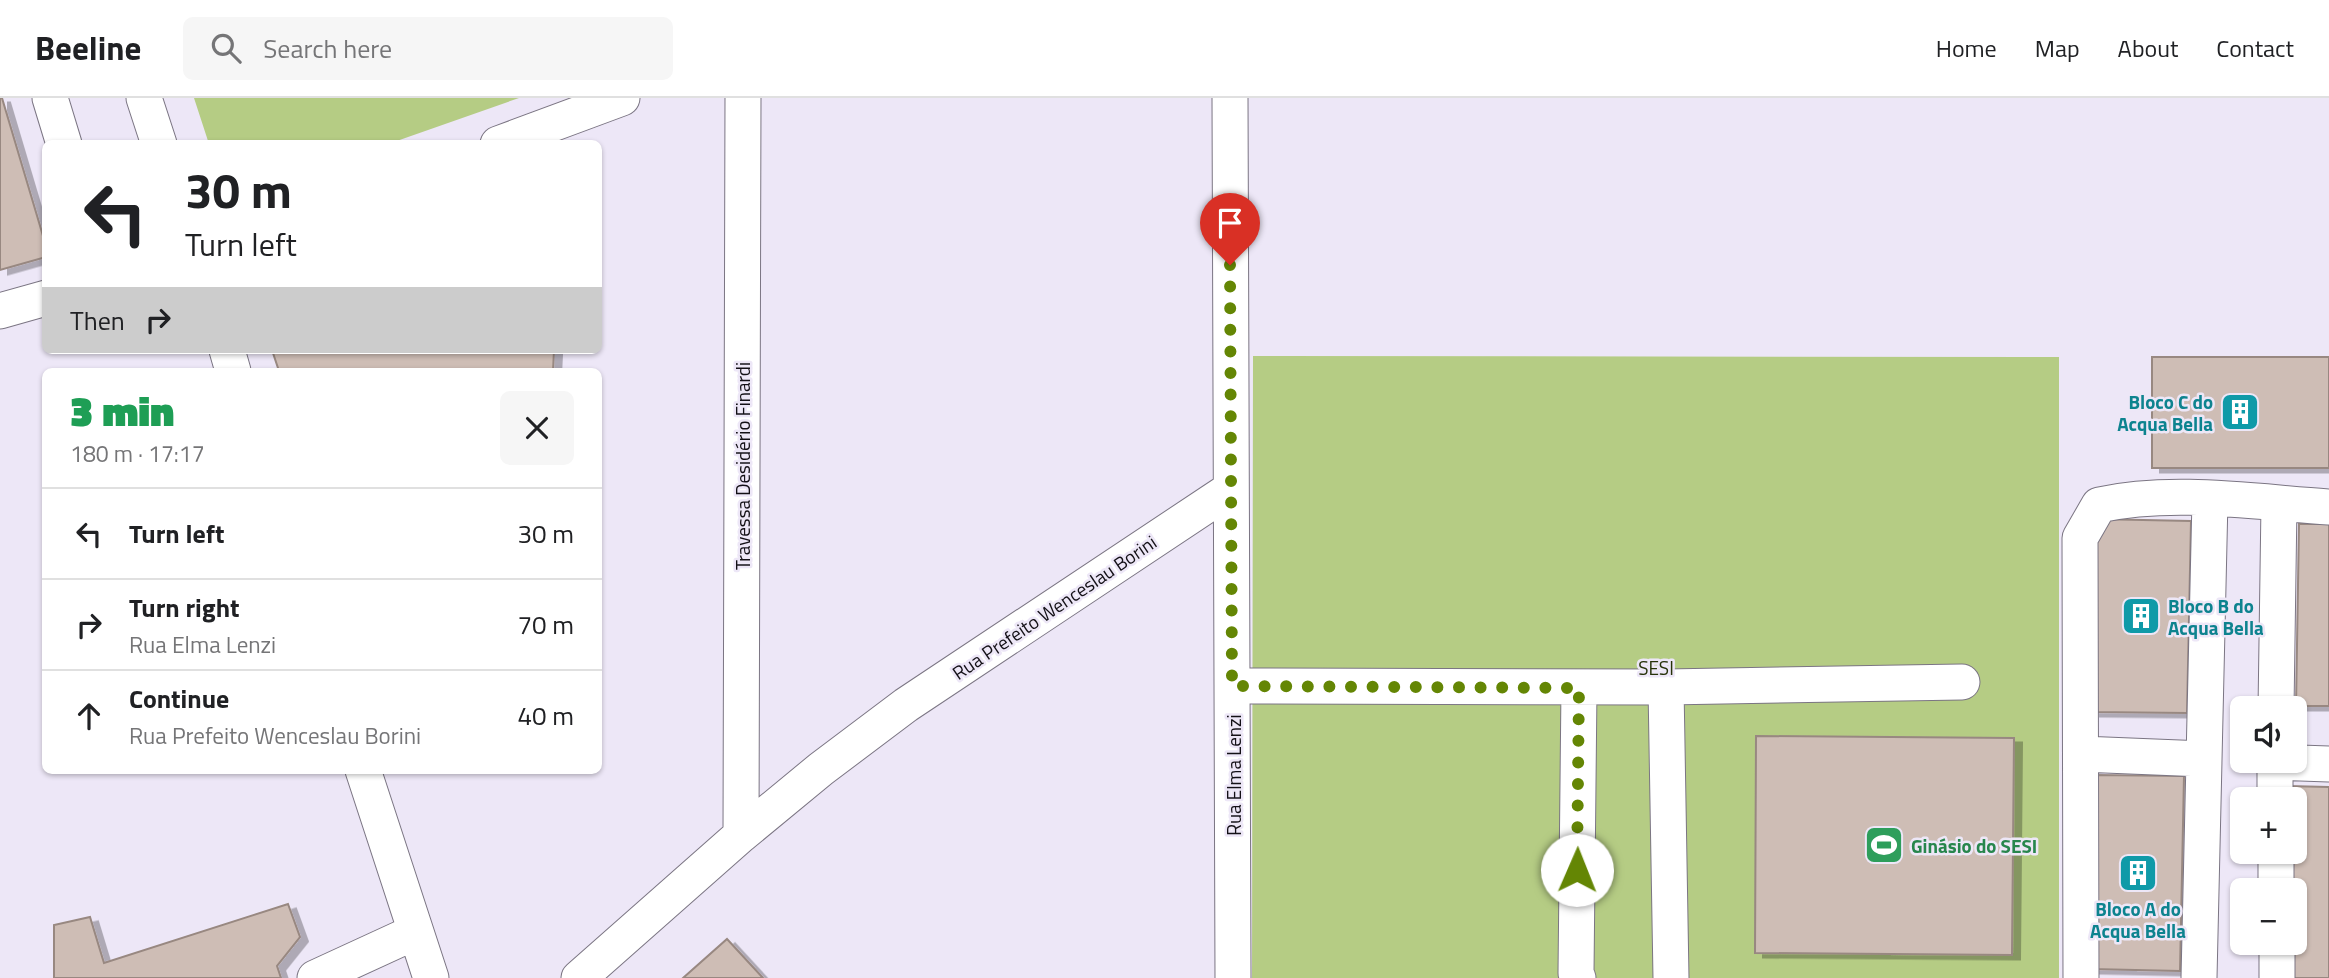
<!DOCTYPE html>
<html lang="en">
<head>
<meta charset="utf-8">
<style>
	:root { --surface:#fff; --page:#f6f6f6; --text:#202124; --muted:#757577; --line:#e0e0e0 }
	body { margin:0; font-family:"Titillium Web",sans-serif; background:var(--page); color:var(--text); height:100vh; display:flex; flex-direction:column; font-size:26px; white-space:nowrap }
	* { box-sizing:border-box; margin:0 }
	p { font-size:23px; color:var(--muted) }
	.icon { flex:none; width:38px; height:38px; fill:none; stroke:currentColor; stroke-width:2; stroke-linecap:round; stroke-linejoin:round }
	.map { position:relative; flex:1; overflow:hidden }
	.sheet { position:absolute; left:42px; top:270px; width:560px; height:406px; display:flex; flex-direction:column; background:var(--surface); border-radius:10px; box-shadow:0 2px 5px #0004 }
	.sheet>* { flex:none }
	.hud { position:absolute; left:42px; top:42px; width:560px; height:214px; border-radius:10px; box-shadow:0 2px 5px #0004; background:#fff; color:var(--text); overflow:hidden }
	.controls { position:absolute; left:2230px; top:598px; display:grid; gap:14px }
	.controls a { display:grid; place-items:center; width:77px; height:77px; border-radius:10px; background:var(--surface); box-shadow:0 2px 5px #0004; font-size:35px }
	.pin { position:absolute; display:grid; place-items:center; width:60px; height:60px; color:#fff; margin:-72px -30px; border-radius:50% 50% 50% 0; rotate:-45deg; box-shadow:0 0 7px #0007 }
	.pin .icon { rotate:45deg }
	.me { position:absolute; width:77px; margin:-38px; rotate:1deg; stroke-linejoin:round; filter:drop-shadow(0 0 5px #0008) }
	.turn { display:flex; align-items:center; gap:24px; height:147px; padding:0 28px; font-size:32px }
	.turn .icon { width:91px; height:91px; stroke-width:2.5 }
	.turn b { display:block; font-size:49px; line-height:60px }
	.then { display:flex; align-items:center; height:66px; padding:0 28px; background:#0003; gap:14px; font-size:26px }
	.round { display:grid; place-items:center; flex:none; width:74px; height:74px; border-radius:10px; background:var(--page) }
	.overview { display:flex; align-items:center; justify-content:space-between; height:119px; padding:0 28px }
	h1 { font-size:42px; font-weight:800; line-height:52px; color:#1e9e55 }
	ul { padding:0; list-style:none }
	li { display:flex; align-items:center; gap:21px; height:91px; padding:0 28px; border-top:2px solid var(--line) }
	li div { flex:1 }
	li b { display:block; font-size:26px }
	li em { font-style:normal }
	header { display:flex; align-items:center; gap:42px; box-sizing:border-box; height:98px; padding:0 35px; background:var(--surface); border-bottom:2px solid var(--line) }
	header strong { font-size:33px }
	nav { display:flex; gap:38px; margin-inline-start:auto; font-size:24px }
	.search { width:490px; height:63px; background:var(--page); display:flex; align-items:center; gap:18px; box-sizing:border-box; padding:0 24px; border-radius:10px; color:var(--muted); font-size:26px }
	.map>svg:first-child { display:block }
	.green { fill:#b5cc84 }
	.building { fill:#cebdb5; stroke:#988881; stroke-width:2; filter:url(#shadow) }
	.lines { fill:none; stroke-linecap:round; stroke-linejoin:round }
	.minor-casing { stroke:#7b7583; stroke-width:37 }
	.minor { stroke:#fff; stroke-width:35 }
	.route { stroke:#648604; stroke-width:12; stroke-dasharray:0 21.6 }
	.labels { text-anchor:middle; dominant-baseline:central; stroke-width:5; stroke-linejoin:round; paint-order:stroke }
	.culture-label { font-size:19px; font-weight:bold; fill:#0d838f; stroke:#ede7f7; text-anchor:end }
	.street-label { font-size:19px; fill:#131016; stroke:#ede7f7 }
	.park-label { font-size:19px; fill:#273209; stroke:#ede7f7 }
	.leisure-label { font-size:19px; font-weight:bold; fill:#27864d; stroke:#ede7f7; text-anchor:start }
</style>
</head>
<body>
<header>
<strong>Beeline</strong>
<div class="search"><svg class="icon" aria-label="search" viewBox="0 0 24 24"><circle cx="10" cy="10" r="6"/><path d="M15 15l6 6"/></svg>Search here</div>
<nav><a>Home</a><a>Map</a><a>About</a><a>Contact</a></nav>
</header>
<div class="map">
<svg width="2329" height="880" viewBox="0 0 2329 880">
	<defs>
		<filter id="shadow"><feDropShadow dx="8" dy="4.5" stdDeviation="0" flood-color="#0004"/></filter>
	</defs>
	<rect width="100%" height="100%" fill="#ede7f7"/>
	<path class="green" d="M 194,0 L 519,0 L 391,45 L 209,46 Z
		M 1253,258 L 2059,259 L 2059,880 L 1252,880 Z"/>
	<path class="building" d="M 0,0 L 2,0 L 46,148 L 46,159 L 0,172 Z
		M 272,252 L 554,252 L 553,273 L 279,273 Z
		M 2152,259 L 2329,259 L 2329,370 L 2152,370 Z
		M 2095,421 L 2191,423 L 2187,615 L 2092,614 Z
		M 2299,426 L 2329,426 L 2329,608 L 2296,608 Z
		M 1756,638 L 2014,640 L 2012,857 L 1755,855 Z
		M 2095,677 L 2184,678 L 2180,873 L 2091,871 Z
		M 2287,688 L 2329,689 L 2329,880 L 2283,880 L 2294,845 L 2294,793 L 2285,793 L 2285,754 L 2294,754 L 2294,702 L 2287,702 Z
		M 288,806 L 300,839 L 277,868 L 281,880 L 54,880 L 54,827 L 90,819 L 104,865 Z
		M 727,841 L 763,880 L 683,880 Z"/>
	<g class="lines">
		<g class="minor-casing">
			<path id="minor" d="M 50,0 L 64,46
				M 144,0 L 159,46
				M 1230,0 L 1233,880
				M 498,46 L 622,0
				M 0,213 L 46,200
				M 227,252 L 233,273
				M 1232,588 L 1666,589 L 1671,880
				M 1666,589 L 1962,584
				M 2276,611 L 2279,406
				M 2081,656 L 2204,661
				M 2275,663 L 2275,702
				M 2275,664 L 2329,666
				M 363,672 L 431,880
				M 741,737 L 743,0
				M 2276,754 L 2276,793
				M 2277,845 L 2277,880
				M 315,880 L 415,834
				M 579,880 L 741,737 L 821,671 L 906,607 L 1231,391
				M 1578,880 L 1576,875 L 1579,590
				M 2081,880 L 2080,440 L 2099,407 C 2173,391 2254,404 2329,409
				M 2199,880 L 2210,401"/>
		</g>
		<use href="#minor" class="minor"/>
	</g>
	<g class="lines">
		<path class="route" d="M 1230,167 L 1232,588 L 1579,590 L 1577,772"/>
	</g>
	<defs>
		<g id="building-square" transform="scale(2.0125)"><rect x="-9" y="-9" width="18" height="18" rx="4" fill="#0f9aa8" stroke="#ede7f7"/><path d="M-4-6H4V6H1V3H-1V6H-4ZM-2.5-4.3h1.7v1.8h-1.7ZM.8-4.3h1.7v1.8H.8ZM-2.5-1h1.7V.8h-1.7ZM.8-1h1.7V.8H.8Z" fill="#fff"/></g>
		<g id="stadium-square" transform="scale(2.0125)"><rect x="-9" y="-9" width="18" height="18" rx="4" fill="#2e9e5b" stroke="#ede7f7"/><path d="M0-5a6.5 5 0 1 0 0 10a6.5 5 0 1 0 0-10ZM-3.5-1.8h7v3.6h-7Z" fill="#fff"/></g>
	</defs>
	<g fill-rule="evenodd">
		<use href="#building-square" x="2240" y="314"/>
		<use href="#building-square" x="2141" y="518"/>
		<use href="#stadium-square" x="1884" y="747"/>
		<use href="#building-square" x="2138" y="775"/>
	</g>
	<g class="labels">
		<g class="culture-label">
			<text x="2213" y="303">Bloco C do<tspan x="2213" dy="22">Acqua Bella</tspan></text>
			<text x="2168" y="507" text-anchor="start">Bloco B do<tspan x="2168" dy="22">Acqua Bella</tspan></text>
			<text x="2138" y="810" text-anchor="middle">Bloco A do<tspan x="2138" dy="22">Acqua Bella</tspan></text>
		</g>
		<g class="street-label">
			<text transform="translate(742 368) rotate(-90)">Travessa Desidério Finardi</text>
			<text transform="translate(1054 509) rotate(-34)">Rua Prefeito Wenceslau Borini</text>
			<text transform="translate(1233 677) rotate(-90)">Rua Elma Lenzi</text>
		</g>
		<g class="park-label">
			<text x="1656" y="569">SESI</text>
		</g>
		<g class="leisure-label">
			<text x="1911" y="747">Ginásio do SESI</text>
		</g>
	</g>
</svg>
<div class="controls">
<a><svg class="icon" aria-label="sound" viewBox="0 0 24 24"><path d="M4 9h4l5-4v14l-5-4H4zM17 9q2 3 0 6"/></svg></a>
<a>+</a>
<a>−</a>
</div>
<div class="pin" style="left:1230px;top:167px;background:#d93025"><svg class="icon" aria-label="arrive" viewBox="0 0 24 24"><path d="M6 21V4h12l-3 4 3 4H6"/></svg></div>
<svg class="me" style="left:1577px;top:772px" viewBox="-20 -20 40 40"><circle r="19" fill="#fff"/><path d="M0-13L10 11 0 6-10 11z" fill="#648604"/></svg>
<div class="hud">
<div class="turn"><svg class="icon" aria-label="left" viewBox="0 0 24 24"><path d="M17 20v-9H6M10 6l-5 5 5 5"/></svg><div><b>30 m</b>Turn left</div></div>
<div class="then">Then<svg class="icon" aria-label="right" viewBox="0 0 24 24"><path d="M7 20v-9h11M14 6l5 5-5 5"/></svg></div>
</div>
<section class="sheet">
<div class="overview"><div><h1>3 min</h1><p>180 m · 17:17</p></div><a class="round"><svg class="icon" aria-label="close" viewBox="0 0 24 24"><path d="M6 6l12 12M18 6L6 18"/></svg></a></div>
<ul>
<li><svg class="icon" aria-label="left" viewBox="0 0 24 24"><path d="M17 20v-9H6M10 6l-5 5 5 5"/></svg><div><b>Turn left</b></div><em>30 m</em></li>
<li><svg class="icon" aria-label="right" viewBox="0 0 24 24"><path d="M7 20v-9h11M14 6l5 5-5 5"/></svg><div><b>Turn right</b><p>Rua Elma Lenzi</p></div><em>70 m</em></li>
<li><svg class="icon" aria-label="ahead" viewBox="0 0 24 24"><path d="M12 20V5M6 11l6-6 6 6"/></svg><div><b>Continue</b><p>Rua Prefeito Wenceslau Borini</p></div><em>40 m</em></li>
</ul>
</section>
</div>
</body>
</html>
